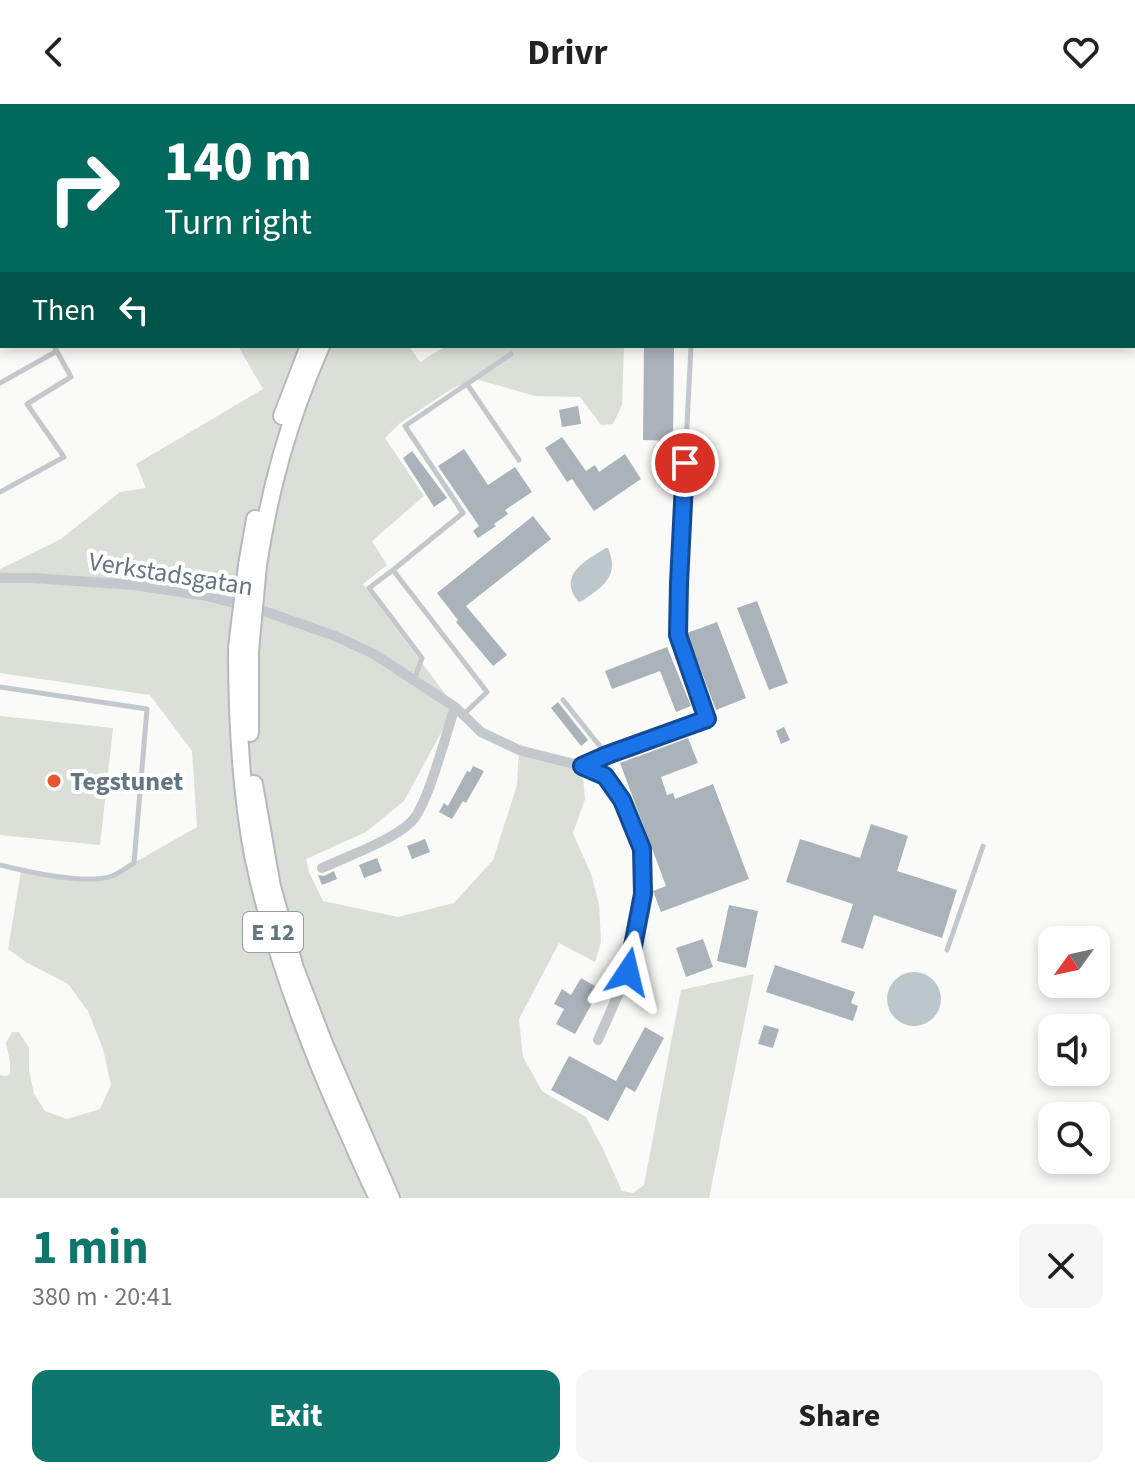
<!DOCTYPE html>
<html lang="en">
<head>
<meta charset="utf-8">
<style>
	:root { --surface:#fff; --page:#f6f6f6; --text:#222; --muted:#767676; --accent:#0f766e }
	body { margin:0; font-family:"Source Sans 3",sans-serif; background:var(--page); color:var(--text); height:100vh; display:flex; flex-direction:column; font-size:30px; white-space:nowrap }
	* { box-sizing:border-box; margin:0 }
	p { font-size:26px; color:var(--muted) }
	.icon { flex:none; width:44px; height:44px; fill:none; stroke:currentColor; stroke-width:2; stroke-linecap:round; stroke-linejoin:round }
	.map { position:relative; height:1094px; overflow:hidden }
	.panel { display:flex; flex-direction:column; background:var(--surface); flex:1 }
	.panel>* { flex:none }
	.hud { position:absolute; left:0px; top:0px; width:1136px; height:244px; box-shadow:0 4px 12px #0003; background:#00695c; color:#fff; overflow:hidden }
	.needle { width:52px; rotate:237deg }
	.controls { position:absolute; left:1038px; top:822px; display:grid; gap:16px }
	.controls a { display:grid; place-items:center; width:72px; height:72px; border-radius:16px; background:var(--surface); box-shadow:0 4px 12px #0003; font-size:40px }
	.pin { position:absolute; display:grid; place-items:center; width:68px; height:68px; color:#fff; margin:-34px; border:4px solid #fff; border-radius:50%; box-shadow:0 2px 8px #0007 }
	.me { position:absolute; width:88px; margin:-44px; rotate:10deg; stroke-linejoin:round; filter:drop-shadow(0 0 6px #0008) }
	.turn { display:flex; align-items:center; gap:28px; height:168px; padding:0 32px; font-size:36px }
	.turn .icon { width:104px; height:104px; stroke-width:2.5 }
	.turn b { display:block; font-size:56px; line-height:68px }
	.then { display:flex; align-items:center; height:76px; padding:0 32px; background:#0003; gap:16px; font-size:30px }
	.round { display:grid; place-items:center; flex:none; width:84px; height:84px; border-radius:16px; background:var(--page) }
	.summary { display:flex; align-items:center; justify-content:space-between; height:136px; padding:0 32px }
	h1 { font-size:48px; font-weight:700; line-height:60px; color:var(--accent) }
	.action { display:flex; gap:16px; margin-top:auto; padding:16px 32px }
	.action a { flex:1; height:92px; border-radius:16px; background:var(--accent); color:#fff; font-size:32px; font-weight:700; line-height:92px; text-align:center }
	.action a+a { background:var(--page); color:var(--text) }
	header { display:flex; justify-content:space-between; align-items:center; height:104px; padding:0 32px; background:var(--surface); font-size:36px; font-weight:700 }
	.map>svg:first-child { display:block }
	.green { fill:#dadfd7 }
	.water { fill:#bbc7cb }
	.building { fill:#aab3b9 }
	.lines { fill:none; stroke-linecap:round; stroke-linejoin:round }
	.secondary-casing { stroke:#b3babf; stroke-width:18 }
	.trunk-casing { stroke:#b4b9bd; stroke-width:20 }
	.service { stroke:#c3c8cc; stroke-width:5 }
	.minor { stroke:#c3c8cc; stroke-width:10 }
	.secondary { stroke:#fff; stroke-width:14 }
	.trunk { stroke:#fff; stroke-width:16 }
	.trunk-bridge-casing { stroke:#b4b9bd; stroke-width:20; stroke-linecap:butt }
	.trunk-bridge { stroke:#fff; stroke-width:16 }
	.route-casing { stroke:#114b97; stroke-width:20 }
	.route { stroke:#1a73e8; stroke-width:14 }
	.poi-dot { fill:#e4572e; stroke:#fff; stroke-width:3 }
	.labels { text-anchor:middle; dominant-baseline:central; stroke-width:8; stroke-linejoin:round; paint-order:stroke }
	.shield { fill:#fff; stroke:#939fa8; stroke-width:2 }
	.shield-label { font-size:24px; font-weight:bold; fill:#657683 }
	.street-label { font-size:26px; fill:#657683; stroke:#fff }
	.poi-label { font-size:26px; font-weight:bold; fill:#657683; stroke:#fff; text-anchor:start }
</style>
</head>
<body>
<header><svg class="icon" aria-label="back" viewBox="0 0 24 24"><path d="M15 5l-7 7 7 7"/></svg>Drivr<svg class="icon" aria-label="heart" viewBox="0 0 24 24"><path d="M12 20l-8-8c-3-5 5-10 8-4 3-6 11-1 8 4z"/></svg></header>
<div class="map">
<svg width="1135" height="1094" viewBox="0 0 1135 1094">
	<rect width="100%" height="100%" fill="#fafaf8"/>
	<path class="green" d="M 238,242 L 409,242 L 420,258 L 446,242 L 624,242 L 622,301 L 613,320 L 601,321 L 580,293 L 535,292 L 476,275 L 453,284 L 400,319 L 385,334 L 424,392 L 372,437 L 387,461 L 363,480 L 455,603 L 404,697 L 366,728 L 306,755 L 309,768 L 323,797 L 398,813 L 454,799 L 493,756 L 517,681 L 519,646 L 582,662 L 585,695 L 573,729 L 591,770 L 599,800 L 601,838 L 595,858 L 559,839 L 519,915 L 523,953 L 542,987 L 586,1013 L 603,1045 L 622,1087 L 633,1089 L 644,1081 L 681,886 L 754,870 L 709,1094 L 0,1094 L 0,971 L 6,972 L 10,970 L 10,958 L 6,939 L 12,928 L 19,928 L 29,944 L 29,966 L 34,990 L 45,1007 L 67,1015 L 100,1005 L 111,981 L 103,945 L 88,907 L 68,880 L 26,858 L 8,845 L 21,767 L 76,775 L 111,772 L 197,723 L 192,647 L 150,591 L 0,569 L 0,465 L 61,435 L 120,388 L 146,384 L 136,360 L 263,285 Z
		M 0,612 L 113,624 L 100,741 L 0,731 Z"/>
	<path class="water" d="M 606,444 L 608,444 C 620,472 603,483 582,497 L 579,498 C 556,472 586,456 606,444 Z
		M887 895a27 27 0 1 1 54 0a27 27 0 1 1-54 0Z"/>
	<path class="building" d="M 644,242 L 674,242 L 673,337 L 643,336 Z
		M 578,302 L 581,320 L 562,323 L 559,306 Z
		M 562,333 L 586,367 L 595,361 L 599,368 L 625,350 L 641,375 L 594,407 L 572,375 L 567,378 L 545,344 Z
		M 464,345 L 488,381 L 515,363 L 532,388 L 505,406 L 508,410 L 494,420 L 496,422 L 478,434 L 473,427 L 479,422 L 438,362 Z
		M 412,347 L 447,394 L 434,403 L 403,354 Z
		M 533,412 L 551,435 L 466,502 L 507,551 L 493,562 L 456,518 L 458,516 L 437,489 Z
		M 757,497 L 788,579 L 769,586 L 737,504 Z
		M 717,518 L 746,594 L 716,606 L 687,529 Z
		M 667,543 L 691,602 L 676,608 L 660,567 L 612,585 L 605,567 Z
		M 558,598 L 588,636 L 581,642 L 551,604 Z
		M 784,623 L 790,636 L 781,640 L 776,627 Z
		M 688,634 L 698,659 L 661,673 L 667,691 L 673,689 L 675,695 L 713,680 L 749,775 L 661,808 L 653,787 L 666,782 L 620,659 Z
		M 473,662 L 484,667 L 466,699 L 463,697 L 452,715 L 439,708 L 444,699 L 448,702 L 467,667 L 470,668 Z
		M 871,720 L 908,732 L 897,767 L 957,786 L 942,834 L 874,811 L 863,845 L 841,838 L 853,800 L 786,778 L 800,735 L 860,754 Z
		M 425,735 L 430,748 L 412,755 L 407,742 Z
		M 377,754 L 382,767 L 364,774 L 359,761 Z
		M 334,767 L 337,775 L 322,781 L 318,771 L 324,772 Z
		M 729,801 L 758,807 L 746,864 L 717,857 Z
		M 703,835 L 713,863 L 686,873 L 676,844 Z
		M 775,861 L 855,888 L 851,899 L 858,902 L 853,917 L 766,888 Z
		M 581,874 L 600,885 L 575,930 L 556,920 L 564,905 L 554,900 L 562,885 L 571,891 Z
		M 764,921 L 779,925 L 773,944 L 758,940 Z
		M 645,923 L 664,934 L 635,988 L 626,983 L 608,1017 L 551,986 L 569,952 L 616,977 Z"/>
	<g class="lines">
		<g class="secondary-casing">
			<path id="secondary" d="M 58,2 L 61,0
				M 97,2 L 127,0
				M 179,2 L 182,0
				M 0,36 L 2,35
				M 0,61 L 2,60"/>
		</g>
		<g class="trunk-casing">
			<path id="trunk" d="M 422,2 L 423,0
				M 447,2 L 449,0
				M 282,312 L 309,242
				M 247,461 L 255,415
				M 258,461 C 270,383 289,315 321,242
				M 237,544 C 237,613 240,683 253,751 C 272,844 306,935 345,1022 C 356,1046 366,1071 378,1094
				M 250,547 L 250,629
				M 254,680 L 272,783 L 295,864 L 325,942 L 391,1094"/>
		</g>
		<path class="service" d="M 0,155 L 2,158
			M 0,279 L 57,247
			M 467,280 L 519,356
			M 0,388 L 64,353 L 27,300 L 71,273 L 54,242
			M 393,466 L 463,409 L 405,322 L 511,250
			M 414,576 L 422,554 L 369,484 L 393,466 L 487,588 L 464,610
			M 0,583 L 147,605 L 134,759 C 127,763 120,769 112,772 C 86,781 27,768 0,761
			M 563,596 L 607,651
			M 583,661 L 607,651 L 707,615 L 678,531 L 679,479 L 691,242
			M 947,846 L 983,742"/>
		<path class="minor" d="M 0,474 L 33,474 L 134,481 L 207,492 L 264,507 L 335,532 L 374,550 L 455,603 L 481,628 L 519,646 L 582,662 L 605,672 L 622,696 L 642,745 L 643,790 L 628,868 L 598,936
			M 322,764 C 348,752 391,737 411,718 C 428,702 446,629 455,603"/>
		<use href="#secondary" class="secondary"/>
		<use href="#trunk" class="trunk"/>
		<g class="trunk-bridge-casing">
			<path id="trunk-bridge" d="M 237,544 L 247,461
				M 250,547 L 258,461"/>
		</g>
		<use href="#trunk-bridge" class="trunk-bridge"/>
	</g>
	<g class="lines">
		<g class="route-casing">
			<path id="route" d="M 628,868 L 643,790 L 642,745 L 622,696 L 605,672 L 582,662 L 607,651 L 707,615 L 678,531 L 679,479 L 685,359"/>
		</g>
		<use href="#route" class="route"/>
	</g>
	<circle class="poi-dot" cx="54" cy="677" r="8"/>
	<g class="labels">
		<rect class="shield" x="243" y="808" width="60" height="40" rx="6"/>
		<g class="shield-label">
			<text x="273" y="828">E 12</text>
		</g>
		<g class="street-label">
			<text transform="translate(171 470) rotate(9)">Verkstadsgatan</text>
		</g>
		<g class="poi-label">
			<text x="70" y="677">Tegstunet</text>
		</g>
	</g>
</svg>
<div class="controls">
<a><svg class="needle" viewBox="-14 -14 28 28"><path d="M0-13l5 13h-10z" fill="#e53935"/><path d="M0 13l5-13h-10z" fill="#767676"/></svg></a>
<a><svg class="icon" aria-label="sound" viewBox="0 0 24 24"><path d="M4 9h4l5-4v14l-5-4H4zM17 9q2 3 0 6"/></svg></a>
<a><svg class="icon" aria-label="search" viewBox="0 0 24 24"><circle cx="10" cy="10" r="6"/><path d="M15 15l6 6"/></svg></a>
</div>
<div class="pin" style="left:685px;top:359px;background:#d93025"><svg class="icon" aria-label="arrive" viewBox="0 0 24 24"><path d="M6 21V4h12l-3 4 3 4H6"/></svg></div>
<svg class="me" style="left:628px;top:868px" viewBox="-20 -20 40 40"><path d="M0-17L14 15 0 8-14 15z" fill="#1a73e8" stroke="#fff" stroke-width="4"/></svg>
<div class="hud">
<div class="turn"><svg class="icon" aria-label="right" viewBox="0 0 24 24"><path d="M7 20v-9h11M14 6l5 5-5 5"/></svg><div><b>140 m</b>Turn right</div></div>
<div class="then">Then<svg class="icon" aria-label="left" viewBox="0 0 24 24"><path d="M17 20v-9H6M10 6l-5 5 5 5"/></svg></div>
</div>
</div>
<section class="panel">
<div class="summary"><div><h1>1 min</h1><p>380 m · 20:41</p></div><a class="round"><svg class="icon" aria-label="close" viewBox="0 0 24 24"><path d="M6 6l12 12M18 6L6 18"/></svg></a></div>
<div class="action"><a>Exit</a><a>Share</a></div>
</section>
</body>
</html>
